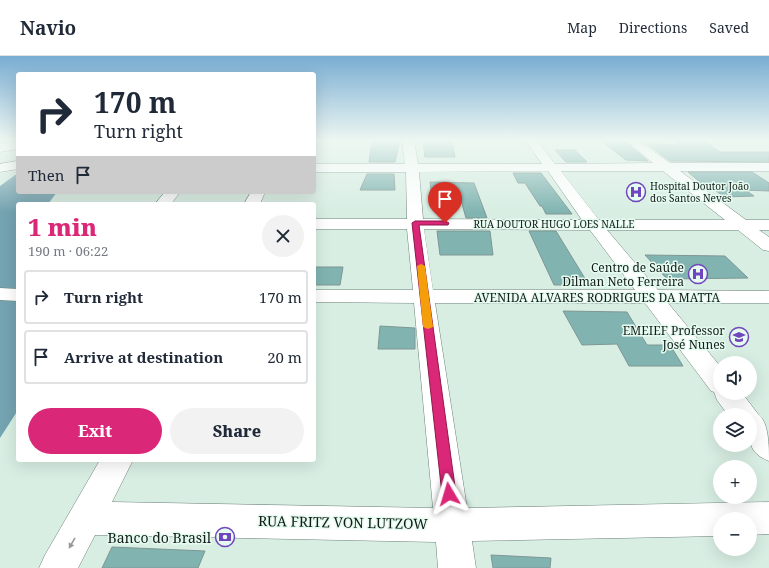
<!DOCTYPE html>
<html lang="en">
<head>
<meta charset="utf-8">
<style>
	:root { --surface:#fff; --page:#f2f2f3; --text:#1f2937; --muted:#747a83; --line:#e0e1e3; --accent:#db2777 }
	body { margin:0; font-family:"Noto Serif",serif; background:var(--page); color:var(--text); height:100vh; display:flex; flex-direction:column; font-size:15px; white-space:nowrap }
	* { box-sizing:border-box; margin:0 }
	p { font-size:13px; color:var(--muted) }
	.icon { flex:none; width:22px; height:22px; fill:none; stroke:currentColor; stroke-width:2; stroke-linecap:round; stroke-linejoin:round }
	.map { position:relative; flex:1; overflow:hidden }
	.details { position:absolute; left:16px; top:146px; width:300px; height:260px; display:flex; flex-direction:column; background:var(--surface); border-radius:4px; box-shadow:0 4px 16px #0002 }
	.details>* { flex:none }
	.banner { position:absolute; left:16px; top:16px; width:300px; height:122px; border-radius:4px; box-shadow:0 4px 16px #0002; background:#fff; color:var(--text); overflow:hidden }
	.controls { position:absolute; left:713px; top:300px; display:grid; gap:8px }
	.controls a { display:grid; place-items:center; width:44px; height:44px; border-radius:50%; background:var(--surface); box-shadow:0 4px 16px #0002; font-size:20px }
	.pin { position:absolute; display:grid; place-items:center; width:34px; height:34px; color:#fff; margin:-41px -17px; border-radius:50% 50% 50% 0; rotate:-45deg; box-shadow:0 0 4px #0007 }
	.pin .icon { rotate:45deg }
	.me { position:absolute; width:44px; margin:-22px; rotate:353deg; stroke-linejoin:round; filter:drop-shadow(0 0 3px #0008) }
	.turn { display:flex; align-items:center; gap:14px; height:84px; padding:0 12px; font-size:18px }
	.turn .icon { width:52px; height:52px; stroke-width:2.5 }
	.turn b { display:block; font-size:28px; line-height:34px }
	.then { display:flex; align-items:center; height:38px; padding:0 12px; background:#0003; gap:8px; font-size:15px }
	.round { display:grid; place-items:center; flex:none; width:42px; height:42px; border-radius:21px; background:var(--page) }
	.summary { display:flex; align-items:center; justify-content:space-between; height:68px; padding:0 12px }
	h1 { font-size:24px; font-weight:800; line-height:30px; color:var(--accent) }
	.cta { display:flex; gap:8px; margin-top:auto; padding:8px 12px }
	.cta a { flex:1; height:46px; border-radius:24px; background:var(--accent); color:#fff; font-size:16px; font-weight:800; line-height:46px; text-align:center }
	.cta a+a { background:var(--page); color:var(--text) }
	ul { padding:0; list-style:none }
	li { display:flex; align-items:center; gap:12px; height:54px; margin:0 8px 6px; padding:0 4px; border:2px solid var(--line); border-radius:4px }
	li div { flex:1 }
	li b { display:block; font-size:15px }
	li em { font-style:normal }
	header { display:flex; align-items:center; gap:24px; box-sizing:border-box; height:56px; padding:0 20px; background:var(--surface); border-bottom:1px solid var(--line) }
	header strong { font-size:19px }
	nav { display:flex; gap:22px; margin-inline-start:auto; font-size:14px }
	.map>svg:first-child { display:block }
	.water { fill:#74a3b1 }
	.building { fill:#81b4b1; stroke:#7e9694 }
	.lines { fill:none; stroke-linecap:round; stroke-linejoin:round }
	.minor-casing { stroke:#6e8279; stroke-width:1 }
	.minor { fill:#fff; fill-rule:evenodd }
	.oneway { fill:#959997 }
	.route { fill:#db2777; stroke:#8e194d }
	.slow { fill:#f59e0b }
	.labels { text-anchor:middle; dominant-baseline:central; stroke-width:3; stroke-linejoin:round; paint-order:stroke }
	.far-poi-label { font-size:10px; fill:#141c18; stroke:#e5fbf0; text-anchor:start }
	.far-street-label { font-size:10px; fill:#141c18; stroke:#e5fbf0 }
	.poi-label { font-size:12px; fill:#141c18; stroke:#e5fbf0; text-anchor:end }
	.street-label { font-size:12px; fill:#141c18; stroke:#e5fbf0 }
	.near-street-label { font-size:14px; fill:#141c18; stroke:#e5fbf0 }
	.near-poi-label { font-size:14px; fill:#141c18; stroke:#e5fbf0; text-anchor:end }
</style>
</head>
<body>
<header>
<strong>Navio</strong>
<nav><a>Map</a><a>Directions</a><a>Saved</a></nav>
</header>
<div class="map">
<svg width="769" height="512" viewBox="0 0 769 512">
	<rect width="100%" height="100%" fill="#d8eee3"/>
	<path class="water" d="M 18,117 L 18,136 L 57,136 L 48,148 L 18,148 L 18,354 L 0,382 L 0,130 Z"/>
	<path class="building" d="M 372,84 L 400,84 L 395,106 L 369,106 Z
		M 600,84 L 620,84 L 628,88 L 648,105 L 626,104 Z
		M 673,84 L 702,84 L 720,96 L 769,96 L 769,106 L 670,105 L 647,88 L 679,89 Z
		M 423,85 L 452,85 L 455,101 L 425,101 Z
		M 555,94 L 575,94 L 587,106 L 566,106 Z
		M 688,116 L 752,116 L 769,127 L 769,135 L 745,134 L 754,140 L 724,141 L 715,134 L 708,133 Z
		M 513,117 L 541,117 L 572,158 L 546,158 L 542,150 L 540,150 L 525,127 L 518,127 Z
		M 367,118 L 394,118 L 395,134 L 360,134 Z
		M 430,126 L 474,127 L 487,162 L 466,162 L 460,141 L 432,141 Z
		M 437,175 L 490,175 L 493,199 L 440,199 Z
		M 529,175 L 556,175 L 589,229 L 554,229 Z
		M 645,199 L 725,200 L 748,222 L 667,223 Z
		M 314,211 L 343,211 L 340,229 L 314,229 Z
		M 563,255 L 627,256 L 647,289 L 670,289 L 683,310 L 629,310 L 617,288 L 582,289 Z
		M 380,270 L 415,272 L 415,293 L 378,293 Z
		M 112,491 L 205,495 L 198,512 L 102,512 Z
		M 491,499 L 551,502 L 550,512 L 493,512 Z"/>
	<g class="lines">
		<g class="minor-casing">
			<path id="minor" d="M 402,84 L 414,84 L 418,108 L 542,108 L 525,84 L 537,84 L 555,108 L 653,107 L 625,84 L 638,84 L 670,107 L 769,107 L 769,115 L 680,115 L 746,164 L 769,164 L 769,174 L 759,174 L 769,181 L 769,195 L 763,194 L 738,174 L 607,174 L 658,234 L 769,235 L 769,247 L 668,247 L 720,310 L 720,337 L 742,337 L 758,358 C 769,366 769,390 769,405 C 745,396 750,381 750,359 L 728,359 L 717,344 L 714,336 L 711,335 L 645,247 L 435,247 L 467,452 L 769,446 L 769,478 L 750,479 L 750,463 L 720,463 L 720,480 L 472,485 L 476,512 L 438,512 L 436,486 L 95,479 L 78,512 L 39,512 L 45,499 L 100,404 L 133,404 L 112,446 L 433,452 L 414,247 L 314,246 L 314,234 L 413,234 L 407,173 L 314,173 L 314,163 L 407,163 L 406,116 L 314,116 L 314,108 L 405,108 ZM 548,115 L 582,164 L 423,163 L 419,116 ZM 561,115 L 663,115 L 725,164 L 599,164 ZM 424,173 L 590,174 L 635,234 L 433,234 Z
				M 18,85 L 18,93 L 0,96 L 0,88 Z
				M 18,105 L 18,113 L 0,116 L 0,108 Z
				M 165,136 L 180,136 L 171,148 L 155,148 Z
				M 251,136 L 265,136 L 260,148 L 244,148 Z
				M 0,232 L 18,233 L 18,245 L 0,244 Z"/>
		</g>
		<use href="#minor" class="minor"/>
	</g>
	<defs><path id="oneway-solid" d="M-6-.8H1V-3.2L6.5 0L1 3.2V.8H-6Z"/></defs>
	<use class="oneway" href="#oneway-solid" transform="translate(72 487) rotate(120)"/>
	<linearGradient id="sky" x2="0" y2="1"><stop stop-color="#79add2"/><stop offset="0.54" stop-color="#edf7f2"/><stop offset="1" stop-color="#edf7f2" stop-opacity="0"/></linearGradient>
	<rect width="769" height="156" fill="url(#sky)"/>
	<path class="route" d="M 445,165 L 449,167 L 448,169 L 419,169 L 456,438 L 454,443 L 449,445 L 444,443 L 442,438 L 412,167 L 415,165 Z"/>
	<path class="slow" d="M 421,208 L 425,210 L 433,271 L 428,273 L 423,271 L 417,210 Z"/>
	<defs>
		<g id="hospital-ring" transform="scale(1)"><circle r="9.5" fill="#e5fbf0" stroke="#7046bf" stroke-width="1.5"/><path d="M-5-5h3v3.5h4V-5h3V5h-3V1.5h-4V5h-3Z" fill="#7046bf"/></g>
		<g id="school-ring" transform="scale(1)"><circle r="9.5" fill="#e5fbf0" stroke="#7046bf" stroke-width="1.5"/><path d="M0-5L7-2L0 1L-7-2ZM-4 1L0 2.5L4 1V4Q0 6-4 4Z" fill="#7046bf"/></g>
		<g id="bank-ring" transform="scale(1)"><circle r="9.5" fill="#e5fbf0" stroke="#7046bf" stroke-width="1.5"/><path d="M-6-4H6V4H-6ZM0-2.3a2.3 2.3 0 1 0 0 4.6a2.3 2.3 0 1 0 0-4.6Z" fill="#7046bf"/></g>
	</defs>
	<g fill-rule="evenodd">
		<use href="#hospital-ring" x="636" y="136"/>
		<use href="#hospital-ring" x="698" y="218"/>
		<use href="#school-ring" x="739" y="281"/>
		<use href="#bank-ring" x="225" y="481"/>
	</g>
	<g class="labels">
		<g class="far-poi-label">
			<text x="650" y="130">Hospital Doutor João<tspan x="650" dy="12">dos Santos Neves</tspan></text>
		</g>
		<g class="far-street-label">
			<text x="554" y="168">RUA DOUTOR HUGO LOES NALLE</text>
		</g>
		<g class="poi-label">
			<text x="684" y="211">Centro de Saúde<tspan x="684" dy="14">Dilman Neto Ferreira</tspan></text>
			<text x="725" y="274">EMEIEF Professor<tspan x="725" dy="14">José Nunes</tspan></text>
		</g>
		<g class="street-label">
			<text x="597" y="241">AVENIDA ALVARES RODRIGUES DA MATTA</text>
		</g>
		<g class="near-street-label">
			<text transform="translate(343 466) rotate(1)">RUA FRITZ VON LUTZOW</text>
		</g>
		<g class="near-poi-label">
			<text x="211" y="481">Banco do Brasil</text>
		</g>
	</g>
</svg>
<div class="controls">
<a><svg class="icon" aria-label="sound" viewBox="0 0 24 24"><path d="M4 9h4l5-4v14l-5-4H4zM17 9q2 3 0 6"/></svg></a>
<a><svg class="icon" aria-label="layers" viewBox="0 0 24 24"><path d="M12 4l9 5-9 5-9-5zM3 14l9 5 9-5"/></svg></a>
<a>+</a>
<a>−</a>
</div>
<div class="pin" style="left:445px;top:167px;background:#d93025"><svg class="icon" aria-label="arrive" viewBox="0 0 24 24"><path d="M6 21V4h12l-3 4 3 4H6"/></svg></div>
<svg class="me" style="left:449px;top:438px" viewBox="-20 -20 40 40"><path d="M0-17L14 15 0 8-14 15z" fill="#db2777" stroke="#fff" stroke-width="4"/></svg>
<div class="banner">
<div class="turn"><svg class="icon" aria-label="right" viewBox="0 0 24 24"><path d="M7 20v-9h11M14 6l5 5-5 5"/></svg><div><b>170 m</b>Turn right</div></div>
<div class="then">Then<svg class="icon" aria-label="arrive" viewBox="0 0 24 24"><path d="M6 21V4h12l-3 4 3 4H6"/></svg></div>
</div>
<section class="details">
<div class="summary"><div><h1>1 min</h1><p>190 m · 06:22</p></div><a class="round"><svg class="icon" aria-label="close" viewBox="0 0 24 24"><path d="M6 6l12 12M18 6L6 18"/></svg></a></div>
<ul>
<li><svg class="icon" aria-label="right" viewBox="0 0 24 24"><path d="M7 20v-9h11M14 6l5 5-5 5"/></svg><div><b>Turn right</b></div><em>170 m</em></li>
<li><svg class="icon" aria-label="arrive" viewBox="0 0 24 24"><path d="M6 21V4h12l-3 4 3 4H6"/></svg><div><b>Arrive at destination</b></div><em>20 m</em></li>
</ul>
<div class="cta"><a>Exit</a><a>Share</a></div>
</section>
</div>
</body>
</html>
